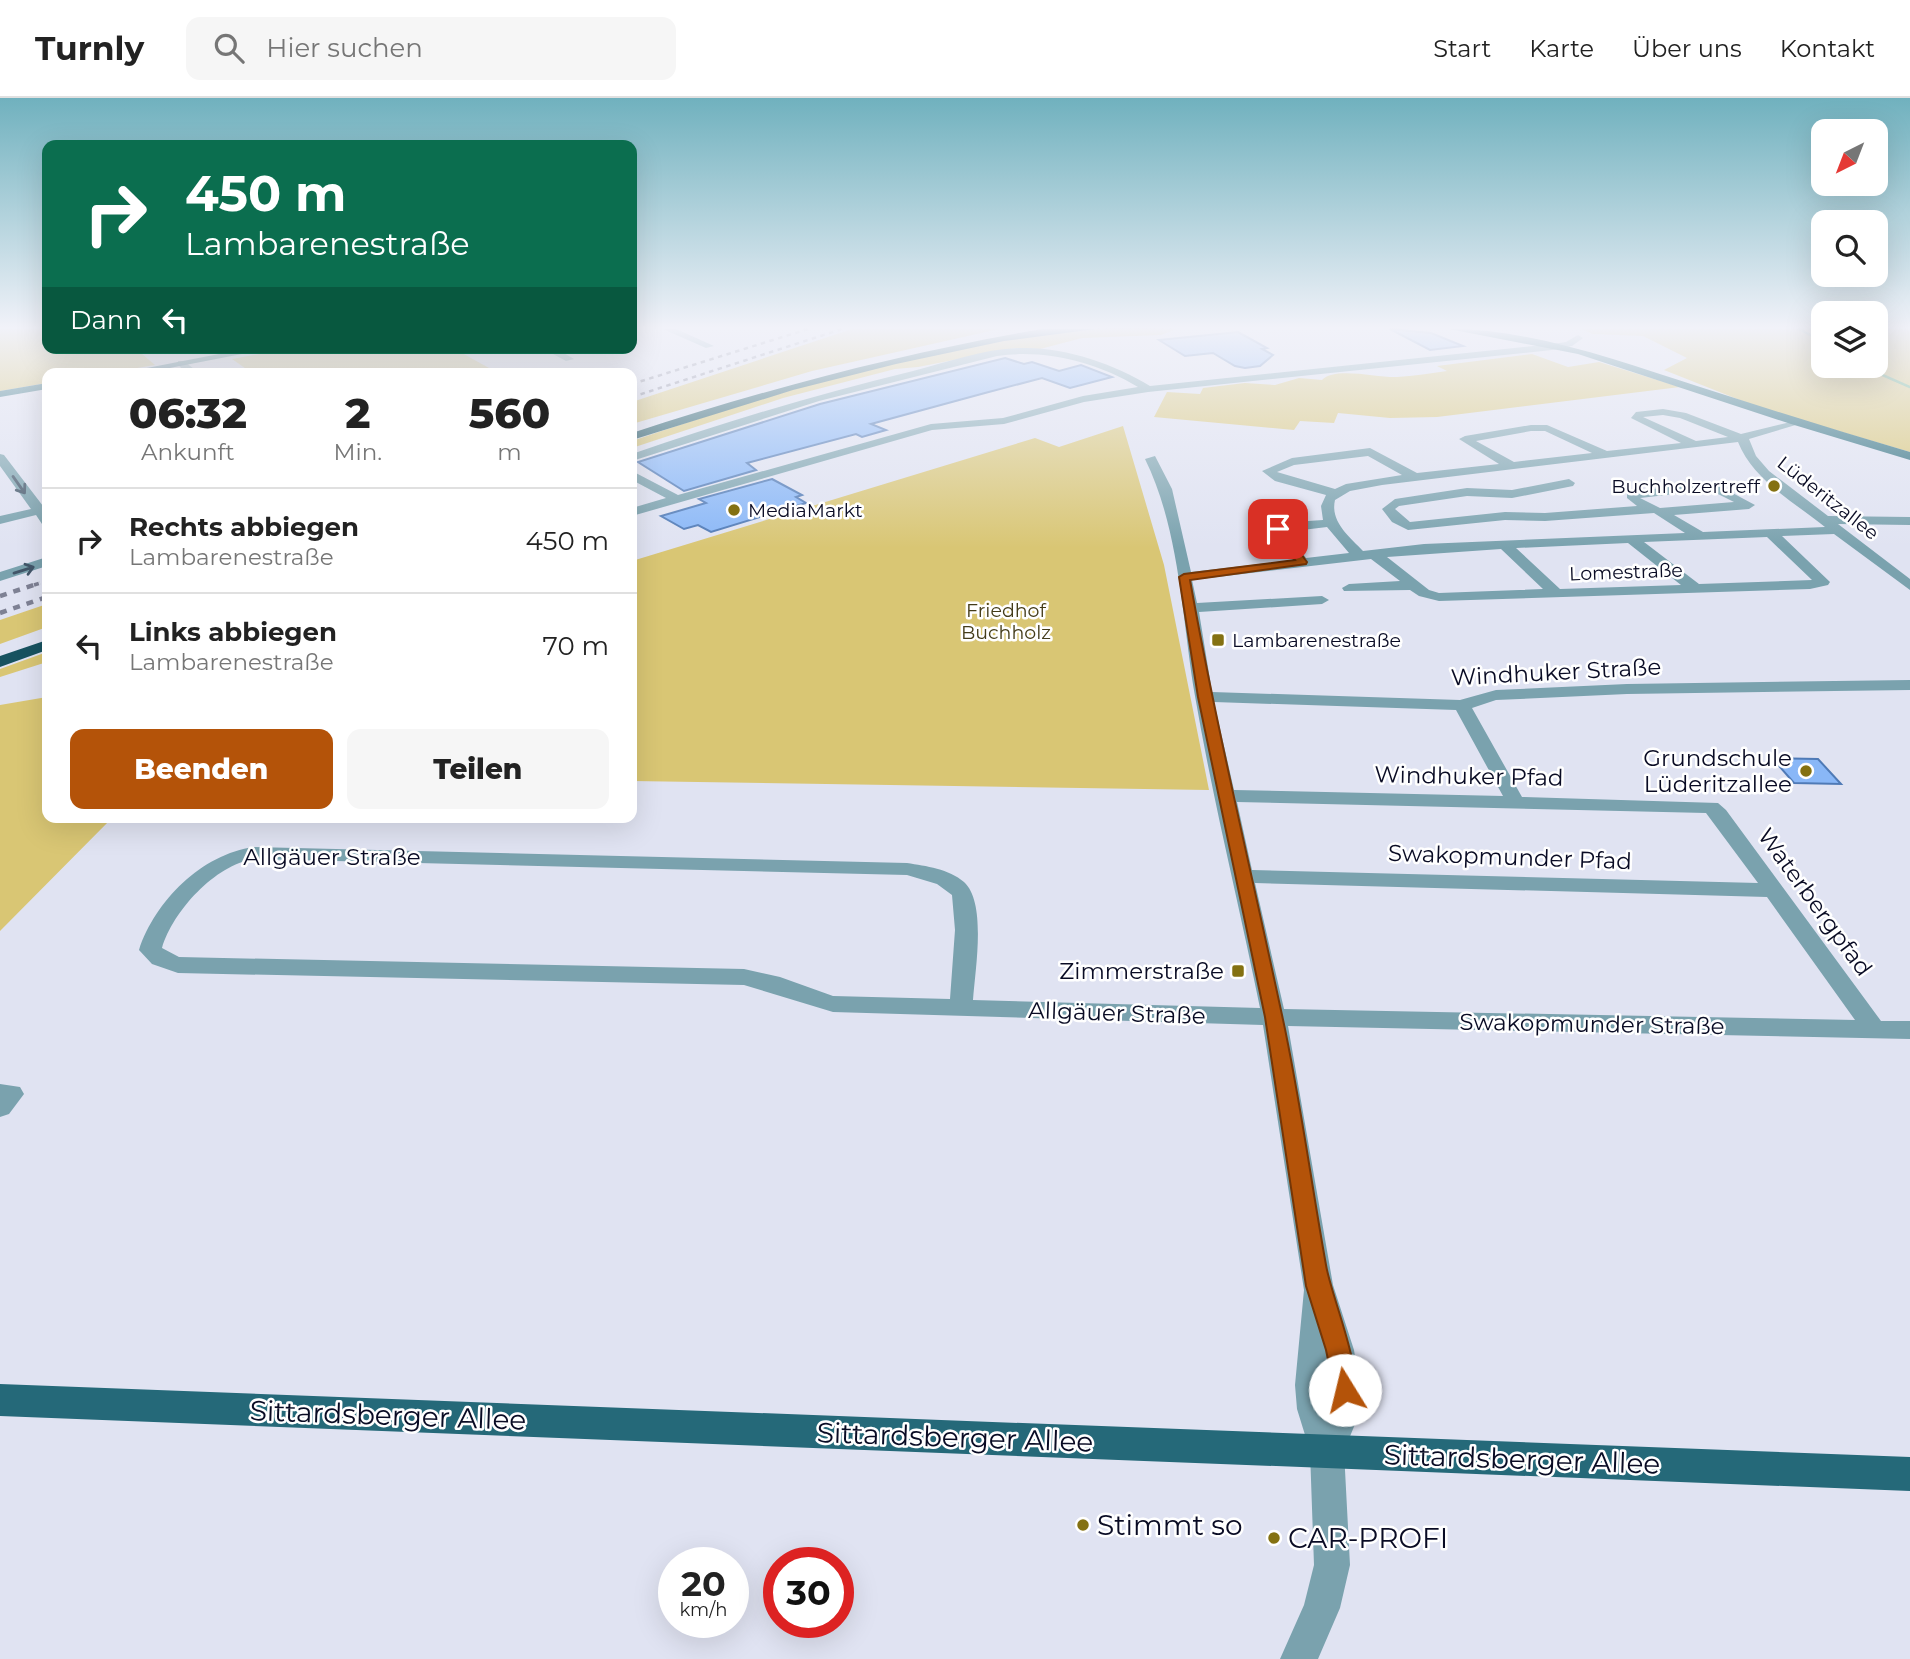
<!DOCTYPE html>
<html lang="de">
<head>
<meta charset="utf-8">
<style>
	:root { --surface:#fff; --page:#f6f6f6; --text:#222; --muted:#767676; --line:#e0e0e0; --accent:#b45309 }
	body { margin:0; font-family:Montserrat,sans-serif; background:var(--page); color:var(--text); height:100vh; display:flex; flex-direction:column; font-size:26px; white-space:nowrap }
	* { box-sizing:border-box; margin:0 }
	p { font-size:23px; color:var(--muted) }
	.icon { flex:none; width:38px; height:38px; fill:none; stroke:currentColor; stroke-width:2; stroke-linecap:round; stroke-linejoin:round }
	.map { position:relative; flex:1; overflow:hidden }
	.sheet { position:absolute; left:42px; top:270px; width:595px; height:455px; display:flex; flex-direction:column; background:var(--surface); border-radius:14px; box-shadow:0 7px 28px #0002 }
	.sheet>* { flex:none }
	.banner { position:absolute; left:42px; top:42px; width:595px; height:214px; border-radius:14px; box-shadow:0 7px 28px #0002; background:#0b6e4f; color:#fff; overflow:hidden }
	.needle { width:46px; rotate:222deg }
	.controls { position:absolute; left:1811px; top:21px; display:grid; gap:14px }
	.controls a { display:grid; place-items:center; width:77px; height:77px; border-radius:14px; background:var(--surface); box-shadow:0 7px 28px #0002; font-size:35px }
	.speed { position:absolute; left:658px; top:1449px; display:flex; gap:14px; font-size:35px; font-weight:700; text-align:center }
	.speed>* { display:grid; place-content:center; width:91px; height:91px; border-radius:50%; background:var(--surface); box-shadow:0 7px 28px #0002; line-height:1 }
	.speed small { font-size:18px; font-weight:400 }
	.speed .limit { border:10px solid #d22; background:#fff; color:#111 }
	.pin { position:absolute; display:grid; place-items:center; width:60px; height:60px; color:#fff; margin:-30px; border-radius:14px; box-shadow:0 4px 10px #0006 }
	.me { position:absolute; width:77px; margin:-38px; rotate:351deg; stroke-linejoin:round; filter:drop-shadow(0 0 5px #0008) }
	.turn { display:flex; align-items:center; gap:24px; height:147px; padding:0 28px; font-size:32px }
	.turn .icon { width:91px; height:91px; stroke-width:2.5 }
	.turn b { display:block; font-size:49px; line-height:60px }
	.then { display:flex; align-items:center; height:66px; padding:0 28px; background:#0003; gap:14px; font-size:26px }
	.eta { display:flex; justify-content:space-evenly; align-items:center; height:119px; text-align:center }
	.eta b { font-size:42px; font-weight:800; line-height:49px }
	.button { display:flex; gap:14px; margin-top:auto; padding:14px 28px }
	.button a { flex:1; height:80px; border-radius:14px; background:var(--accent); color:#fff; font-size:28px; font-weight:800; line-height:80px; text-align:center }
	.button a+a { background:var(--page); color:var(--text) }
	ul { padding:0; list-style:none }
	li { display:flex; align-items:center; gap:21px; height:105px; padding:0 28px; border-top:2px solid var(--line) }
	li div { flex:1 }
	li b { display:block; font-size:26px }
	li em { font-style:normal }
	header { display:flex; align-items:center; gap:42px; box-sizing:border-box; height:98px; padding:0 35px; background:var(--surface); border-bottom:2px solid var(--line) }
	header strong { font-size:33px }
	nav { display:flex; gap:38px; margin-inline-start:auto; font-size:24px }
	.search { width:490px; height:63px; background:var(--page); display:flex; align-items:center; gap:18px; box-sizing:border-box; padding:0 24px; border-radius:14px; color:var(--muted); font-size:26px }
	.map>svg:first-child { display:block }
	.green { fill:#d9c674 }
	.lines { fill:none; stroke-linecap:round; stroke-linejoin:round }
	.stream { stroke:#5dad7f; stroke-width:2.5 }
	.building { fill:#89b7f7; stroke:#4f7ab6; stroke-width:2 }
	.minor { fill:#7aa2ae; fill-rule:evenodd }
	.major { fill:#256979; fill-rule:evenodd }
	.highway { fill:#175260; fill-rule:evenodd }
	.rail-far2 { stroke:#7e8194; stroke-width:2.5; stroke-dasharray:4.5 4.5; stroke-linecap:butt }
	.rail-far1 { stroke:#7e8194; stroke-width:3.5; stroke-dasharray:5 5; stroke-linecap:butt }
	.rail { stroke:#7e8194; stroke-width:4.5; stroke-dasharray:7 7; stroke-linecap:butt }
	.oneway { stroke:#425669 }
	.route { fill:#b45309; stroke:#753606; stroke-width:2 }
	.poi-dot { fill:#847112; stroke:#fff; stroke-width:2.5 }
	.labels { text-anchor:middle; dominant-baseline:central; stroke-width:5; stroke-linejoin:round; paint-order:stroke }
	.far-poi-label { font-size:19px; fill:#090b24; stroke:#fff; text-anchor:start }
	.far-street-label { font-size:19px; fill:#090b24; stroke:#fff }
	.far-park-label { font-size:19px; fill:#443c19; stroke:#fff }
	.street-label { font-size:23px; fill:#090b24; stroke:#fff }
	.poi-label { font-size:23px; fill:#090b24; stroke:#fff; text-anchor:end }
	.near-street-label { font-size:28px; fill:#090b24; stroke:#fff }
	.near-poi-label { font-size:28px; fill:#090b24; stroke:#fff; text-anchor:start }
</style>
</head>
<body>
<header>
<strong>Turnly</strong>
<div class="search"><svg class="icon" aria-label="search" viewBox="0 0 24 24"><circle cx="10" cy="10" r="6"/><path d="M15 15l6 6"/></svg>Hier suchen</div>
<nav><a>Start</a><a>Karte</a><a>Über uns</a><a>Kontakt</a></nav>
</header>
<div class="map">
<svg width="1910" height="1561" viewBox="0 0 1910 1561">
	<rect width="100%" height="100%" fill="#e0e3f2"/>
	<path class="green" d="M 0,231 L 47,231 L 47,250 L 135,250 L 155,267 L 107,275 L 47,275 L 47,285 L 0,293 Z
		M 852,231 L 999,231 L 812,273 L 632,326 L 632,304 Z
		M 1177,231 L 1161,237 L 1082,240 L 1040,251 L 1015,250 L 918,269 L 895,271 L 783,300 L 632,350 L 632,343 C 781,293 939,243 1097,231 C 1123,229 1151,231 1177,231 Z
		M 1581,231 L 1823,231 L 1824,268 L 1876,268 L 1876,231 L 1910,231 L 1910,354 L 1760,310 L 1664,272 L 1687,260 L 1643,238 L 1593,236 Z
		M 292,250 L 453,250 L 498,275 L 252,275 L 232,261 Z
		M 1532,256 L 1568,269 L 1599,264 L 1680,289 L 1437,319 L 1390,320 L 1338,315 L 1334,325 L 1300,323 L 1294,332 L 1154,319 L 1167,294 L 1200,296 L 1203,290 L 1245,285 L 1275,287 L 1299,280 L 1322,282 C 1335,268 1378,280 1397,279 C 1414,278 1431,275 1447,273 L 1437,268 Z
		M 1123,328 L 1164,467 L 1209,692 L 632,683 L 632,463 L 1035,340 L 1059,349 Z
		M 47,506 L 47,529 L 0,546 L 0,522 Z
		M 47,554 L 47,564 L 0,579 L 0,571 Z
		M 47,599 L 47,719 L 113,719 L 0,833 L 0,607 Z"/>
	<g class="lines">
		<path class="stream" d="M 1799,231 L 1824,244
			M 1862,268 L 1910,289"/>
	</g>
	<path class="building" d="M 1390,231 L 1431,235 L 1463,248 L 1430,252 Z
		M 1238,234 L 1267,250 L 1262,251 L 1273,257 L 1260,268 L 1245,270 L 1235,268 L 1213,255 L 1185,258 L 1159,242 Z
		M 1005,260 L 1024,266 L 1032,264 L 1059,273 L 1081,267 L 1112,279 L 1070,290 L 1042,280 L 985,295 L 871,326 L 886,332 L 862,339 L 856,336 L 747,365 L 756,372 L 684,393 L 638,364 L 820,306 Z
		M 772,381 L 802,397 L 796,399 L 806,405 L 711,434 L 698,427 L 684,431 L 661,418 L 706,405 L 699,401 Z
		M 1772,660 L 1818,661 L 1841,686 L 1794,685 Z"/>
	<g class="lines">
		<path class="minor" d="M 663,231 L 676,231 L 714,248 L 706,250 Z
			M 1578,237 L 1583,240 L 1572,248 L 1552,252 L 1148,294 L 1084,304 L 1004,326 L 932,332 L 632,418 L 632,410 L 666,400 L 632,382 L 632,373 L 678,397 L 931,326 L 1003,320 L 1083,298 L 1138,289 C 1096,264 1045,251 997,258 L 819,303 L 632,363 L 632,356 C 724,324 818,296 913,273 C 949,264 986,250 1023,250 C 1065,249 1114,266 1150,288 L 1552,246 L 1566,244 Z
			M 542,250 L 555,250 L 574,261 L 566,263 Z
			M 178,263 L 184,263 L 199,275 L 187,275 L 178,267 Z
			M 1663,311 L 1686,315 L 1741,336 L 1799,322 L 1799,326 L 1749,341 L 1756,358 L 1769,373 L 1828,418 L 1910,419 L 1910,427 L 1838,426 L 1910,481 L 1910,492 L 1834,436 L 1782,438 L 1830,484 L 1828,487 L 1810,491 L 1439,503 L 1419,498 L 1410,492 L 1344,493 L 1342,490 L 1349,486 L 1400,483 L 1371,461 L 1192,482 L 1197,505 L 1322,498 L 1329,502 L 1322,506 L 1199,514 L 1212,594 L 1460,602 L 1496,592 L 1627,586 L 1910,582 L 1910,592 L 1627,596 L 1496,602 L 1472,610 L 1522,699 L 1718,705 L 1726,712 L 1881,923 L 1910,923 L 1910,941 L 1288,928 L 1333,1187 L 1354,1252 L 1360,1292 L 1360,1314 L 1344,1353 L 1350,1467 L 1340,1510 L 1318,1561 L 1280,1561 L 1304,1507 L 1314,1467 L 1310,1353 L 1297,1311 L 1295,1287 L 1304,1192 L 1263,927 L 833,914 L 744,887 L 178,875 L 152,866 L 139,852 C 155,803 202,756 254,749 L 907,765 C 926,768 949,771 964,784 C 987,805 975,872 973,902 L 1260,910 C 1239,806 1213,703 1195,598 C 1182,521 1180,432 1145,361 L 1155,358 L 1172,391 L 1191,474 L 1293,462 L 1272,434 L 1272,429 L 1279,425 L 1323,422 L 1321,408 L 1326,397 L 1275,383 L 1262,373 L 1292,360 L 1370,350 L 1417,375 L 1499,366 L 1459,341 L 1465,338 L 1531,327 L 1547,327 L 1607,353 L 1681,345 L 1631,320 L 1636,314 ZM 1663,317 L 1680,320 L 1728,339 L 1696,343 L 1643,319 ZM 1531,333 L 1545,333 L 1592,355 L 1514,364 L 1476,343 ZM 1738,344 C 1753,382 1794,404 1825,429 L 1703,434 L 1674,417 L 1749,411 L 1755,407 L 1712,384 L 1627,394 L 1627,400 L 1637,408 L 1545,415 L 1505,414 L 1410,424 L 1395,411 L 1399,408 L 1467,398 L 1512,400 L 1573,388 L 1575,385 L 1569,381 L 1512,392 L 1467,390 L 1395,401 L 1382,411 L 1392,424 L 1408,432 L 1505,422 L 1545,423 L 1654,415 L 1685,435 L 1424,446 L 1363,453 C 1349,438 1330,424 1335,402 L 1350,393 L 1382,387 ZM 1368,358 L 1402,377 L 1346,386 L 1335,391 L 1277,374 L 1294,367 ZM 1710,392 L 1734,404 L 1660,410 L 1640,400 ZM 1327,429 L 1349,455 L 1306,460 L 1286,434 ZM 1767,439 L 1812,482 L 1699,486 L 1644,444 ZM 1628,445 L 1681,487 L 1560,491 L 1516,450 ZM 1501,451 L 1543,491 L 1439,495 L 1429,492 L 1387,459 ZM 1214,604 L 1456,612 L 1503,698 L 1234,692 ZM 1237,704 L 1706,715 L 1758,785 L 1252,772 ZM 254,761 L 907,777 L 937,786 L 952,797 L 955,832 L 950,901 L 833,898 L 780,879 L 744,871 L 179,859 L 162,850 C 173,813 215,767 254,761 ZM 1255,785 L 1767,799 L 1855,922 L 1284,911 Z
			M 0,356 L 4,357 L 43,408 L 47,407 L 47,427 L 42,426 L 36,417 L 0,426 L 0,418 L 31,411 L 0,368 Z
			M 47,459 L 47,468 L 0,483 L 0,474 Z
			M 0,986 L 20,989 L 24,996 L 9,1016 L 0,1019 Z"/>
		<path class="major" d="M 1449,231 C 1532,231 1619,263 1697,288 C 1768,311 1839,333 1910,354 L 1910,362 L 1791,326 L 1578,256 Z
			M 250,250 L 273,250 L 144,275 L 121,275 Z
			M 47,285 L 47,291 L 0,299 L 0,293 Z
			M 0,1286 L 1910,1359 L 1910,1393 L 0,1318 Z"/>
		<path class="highway" d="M 1042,231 L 1095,231 L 1004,243 L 896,266 L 793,292 L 632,342 L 632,335 C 766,291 902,255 1042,231 Z
			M 47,542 L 47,552 L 0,569 L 0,558 Z"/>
		<path class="rail-far2" d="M 632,286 L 808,231
			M 632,299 L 842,231"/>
		<path class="rail-far1" d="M 34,487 L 47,483"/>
		<path class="rail" d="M 0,498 L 40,485
			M 0,515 L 47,499"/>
	</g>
	<defs><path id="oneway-shaft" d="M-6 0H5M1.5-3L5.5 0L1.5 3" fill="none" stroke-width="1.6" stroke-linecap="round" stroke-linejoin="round" transform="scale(1.75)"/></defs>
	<g class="oneway">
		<use href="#oneway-shaft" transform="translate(19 387) rotate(55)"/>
		<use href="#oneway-shaft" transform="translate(24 472) rotate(-17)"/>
	</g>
	<linearGradient id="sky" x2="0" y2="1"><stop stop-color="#70b1be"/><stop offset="0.51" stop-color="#f1f2f9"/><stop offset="1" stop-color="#f1f2f9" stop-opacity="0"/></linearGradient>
	<rect width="1910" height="450" fill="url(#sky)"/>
	<path class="route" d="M 1274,429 L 1281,429 L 1307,464 L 1306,466 L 1190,482 C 1216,628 1251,772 1282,917 C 1300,999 1311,1084 1326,1167 C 1331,1198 1364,1274 1353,1300 L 1345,1303 L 1336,1300 L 1326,1252 L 1306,1188 L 1265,919 L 1198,599 L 1179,479 L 1184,476 L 1295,462 L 1273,431 Z"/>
	<g class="poi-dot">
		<circle cx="1774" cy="388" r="7"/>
		<circle cx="734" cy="412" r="7"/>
		<rect x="1211" y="535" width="14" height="14" rx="3.5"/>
		<circle cx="1806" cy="673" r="7"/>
		<rect x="1231" y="866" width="14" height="14" rx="3.5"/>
		<circle cx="1083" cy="1427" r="7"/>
		<circle cx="1274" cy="1440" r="7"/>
	</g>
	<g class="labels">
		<g class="far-poi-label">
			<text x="1760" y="388" text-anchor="end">Buchholzertreff</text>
			<text x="748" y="412">MediaMarkt</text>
			<text x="1232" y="542">Lambarenestraße</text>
		</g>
		<g class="far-street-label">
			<text transform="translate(1828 400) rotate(38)">Lüderitzallee</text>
			<text transform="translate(1626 474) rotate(-2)">Lomestraße</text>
		</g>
		<g class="far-park-label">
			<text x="1006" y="512">Friedhof<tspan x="1006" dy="22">Buchholz</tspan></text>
		</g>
		<g class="street-label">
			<text transform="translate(1556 574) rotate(-3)">Windhuker Straße</text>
			<text transform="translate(1469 678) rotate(1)">Windhuker Pfad</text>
			<text x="332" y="759">Allgäuer Straße</text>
			<text transform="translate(1510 759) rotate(2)">Swakopmunder Pfad</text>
			<text transform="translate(1815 804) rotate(54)">Waterbergpfad</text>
			<text transform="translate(1117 915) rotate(2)">Allgäuer Straße</text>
			<text transform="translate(1592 926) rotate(1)">Swakopmunder Straße</text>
		</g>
		<g class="poi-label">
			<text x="1792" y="660">Grundschule<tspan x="1792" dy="26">Lüderitzallee</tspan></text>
			<text x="1224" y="873">Zimmerstraße</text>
		</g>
		<g class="near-street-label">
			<text transform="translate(388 1317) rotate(2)">Sittardsberger Allee</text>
			<text transform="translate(955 1339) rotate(2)">Sittardsberger Allee</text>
			<text transform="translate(1522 1361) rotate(2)">Sittardsberger Allee</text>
		</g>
		<g class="near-poi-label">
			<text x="1097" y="1427">Stimmt so</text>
			<text x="1288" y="1440">CAR-PROFI</text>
		</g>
	</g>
</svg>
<div class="controls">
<a><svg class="needle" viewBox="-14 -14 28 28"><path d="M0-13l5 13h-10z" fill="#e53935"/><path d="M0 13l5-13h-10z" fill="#767676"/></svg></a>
<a><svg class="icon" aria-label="search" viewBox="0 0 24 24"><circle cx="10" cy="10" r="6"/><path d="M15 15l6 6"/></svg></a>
<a><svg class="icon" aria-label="layers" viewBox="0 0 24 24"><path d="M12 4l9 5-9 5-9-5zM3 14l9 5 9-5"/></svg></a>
</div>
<div class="speed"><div>20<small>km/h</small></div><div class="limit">30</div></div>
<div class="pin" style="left:1278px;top:431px;background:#d93025"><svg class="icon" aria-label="arrive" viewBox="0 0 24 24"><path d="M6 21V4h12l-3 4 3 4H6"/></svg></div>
<svg class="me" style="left:1345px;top:1292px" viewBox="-20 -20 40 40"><circle r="19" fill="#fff"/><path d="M0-13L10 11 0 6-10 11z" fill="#b45309"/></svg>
<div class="banner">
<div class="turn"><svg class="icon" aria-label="right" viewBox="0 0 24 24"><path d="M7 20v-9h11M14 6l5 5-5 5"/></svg><div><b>450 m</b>Lambarenestraße</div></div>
<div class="then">Dann<svg class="icon" aria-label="left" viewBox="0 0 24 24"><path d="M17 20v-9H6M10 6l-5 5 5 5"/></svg></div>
</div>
<section class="sheet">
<div class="eta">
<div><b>06:32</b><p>Ankunft</p></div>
<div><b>2</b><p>Min.</p></div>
<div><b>560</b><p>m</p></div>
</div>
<ul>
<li><svg class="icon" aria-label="right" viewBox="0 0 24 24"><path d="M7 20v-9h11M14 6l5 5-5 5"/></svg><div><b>Rechts abbiegen</b><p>Lambarenestraße</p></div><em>450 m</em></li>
<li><svg class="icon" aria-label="left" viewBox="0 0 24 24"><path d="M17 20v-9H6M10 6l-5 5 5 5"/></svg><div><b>Links abbiegen</b><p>Lambarenestraße</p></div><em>70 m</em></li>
</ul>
<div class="button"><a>Beenden</a><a>Teilen</a></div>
</section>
</div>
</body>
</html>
